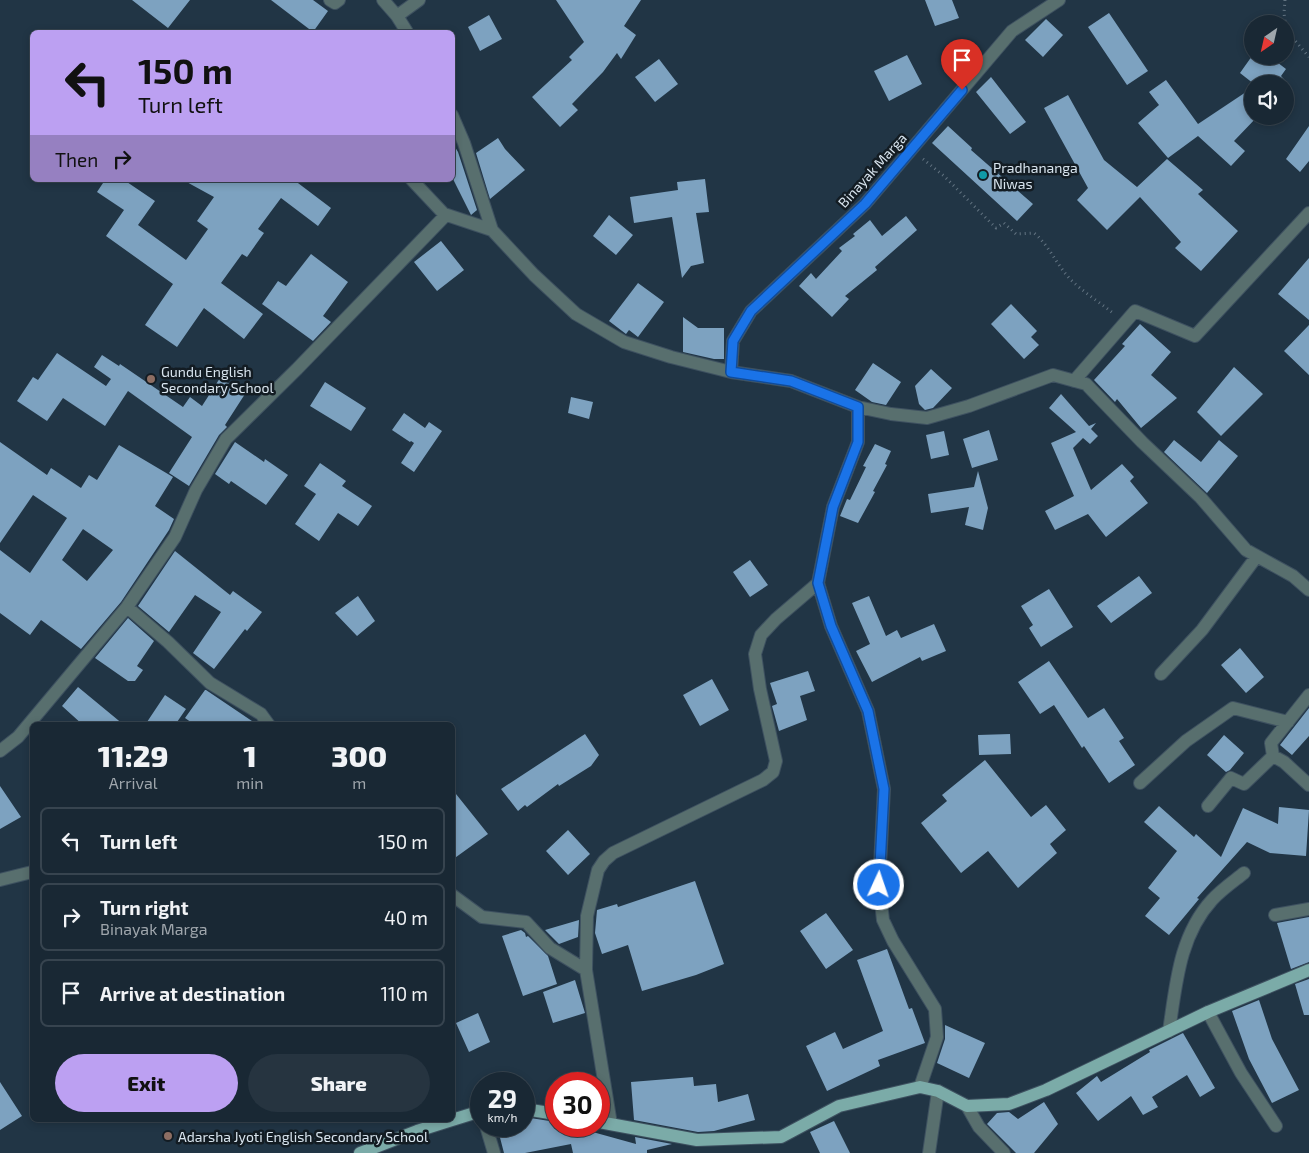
<!DOCTYPE html>
<html lang="en">
<head>
<meta charset="utf-8">
<style>
	:root { --surface:#192834; --page:#263440; --text:#f1f3f6; --muted:#9fa6ac; --line:#37444f; --accent:#bca0f2 }
	body { margin:0; font-family:"Exo 2",sans-serif; background:var(--page); color:var(--text); height:100vh; display:flex; flex-direction:column; font-size:19px; white-space:nowrap }
	* { box-sizing:border-box; margin:0 }
	p { font-size:16px; color:var(--muted) }
	.icon { flex:none; width:28px; height:28px; fill:none; stroke:currentColor; stroke-width:2; stroke-linecap:round; stroke-linejoin:round }
	.map { position:relative; flex:1; overflow:hidden }
	.panel { position:absolute; left:30px; top:722px; width:425px; height:400px; display:flex; flex-direction:column; background:var(--surface); border-radius:8px; box-shadow:0 2px 8px #0003,0 0 0 1px var(--line) }
	.panel>* { flex:none }
	.top-card { position:absolute; left:30px; top:30px; width:425px; height:152px; border-radius:8px; box-shadow:0 2px 8px #0003,0 0 0 1px var(--line); background:#bca0f2; color:#111; overflow:hidden }
	.needle { width:32px; rotate:214deg }
	.buttons { position:absolute; left:1244px; top:15px; display:grid; gap:10px }
	.buttons a { display:grid; place-items:center; width:50px; height:50px; border-radius:50%; background:var(--surface); box-shadow:0 2px 8px #0003,0 0 0 1px var(--line); font-size:25px }
	.speed { position:absolute; left:470px; top:1072px; display:flex; gap:10px; font-size:25px; font-weight:700; text-align:center }
	.speed>* { display:grid; place-content:center; width:65px; height:65px; border-radius:50%; background:var(--surface); box-shadow:0 2px 8px #0003,0 0 0 1px var(--line); line-height:1 }
	.speed small { font-size:12px; font-weight:400 }
	.speed .limit { border:8px solid #d22; background:#fff; color:#111 }
	.pin { position:absolute; display:grid; place-items:center; width:42px; height:42px; color:#fff; margin:-51px -21px; border-radius:50% 50% 50% 0; rotate:-45deg; box-shadow:0 0 5px #0007 }
	.pin .icon { rotate:45deg }
	.me { position:absolute; width:55px; margin:-28px; rotate:3deg; stroke-linejoin:round; filter:drop-shadow(0 0 4px #0008) }
	.turn { display:flex; align-items:center; gap:18px; height:105px; padding:0 25px; font-size:22px }
	.turn .icon { width:65px; height:65px; stroke-width:2.5 }
	.turn b { display:block; font-size:35px; line-height:42px }
	.then { display:flex; align-items:center; height:48px; padding:0 25px; background:#0003; gap:10px; font-size:19px }
	.eta { display:flex; justify-content:space-evenly; align-items:center; height:85px; text-align:center }
	.eta b { font-size:30px; font-weight:800; line-height:35px }
	.action { display:flex; gap:10px; margin-top:auto; padding:10px 25px }
	.action a { flex:1; height:58px; border-radius:30px; background:var(--accent); color:#111; font-size:20px; font-weight:800; line-height:58px; text-align:center }
	.action a+a { background:var(--page); color:var(--text) }
	ul { padding:0; list-style:none }
	li { display:flex; align-items:center; gap:15px; height:68px; margin:0 10px 8px; padding:0 15px; border:2px solid var(--line); border-radius:8px }
	li div { flex:1 }
	li b { display:block; font-size:19px }
	li em { font-style:normal }
	.map>svg:first-child { display:block }
	.building { fill:#7da2c0; fill-rule:evenodd }
	.lines { fill:none; stroke-linecap:round; stroke-linejoin:round }
	.minor-casing { stroke:#3e5160; stroke-width:14 }
	.major-casing { stroke:#3e5160; stroke-width:14 }
	.path { stroke:#637482; stroke-width:3; stroke-dasharray:1 4; stroke-linecap:butt }
	.minor { stroke:#586f6e; stroke-width:12 }
	.major { stroke:#7baba8; stroke-width:12 }
	.route-casing { stroke:#114b97; stroke-width:12 }
	.route { stroke:#1a73e8; stroke-width:9 }
	.culture-dot { fill:#0f9aa8; stroke:#131c23; stroke-width:2 }
	.education-dot { fill:#8d6e63; stroke:#131c23; stroke-width:2 }
	.labels { text-anchor:middle; dominant-baseline:central; stroke-width:5; stroke-linejoin:round; paint-order:stroke }
	.poi-label { font-size:14px; fill:#d9e5ef; stroke:#131c23; text-anchor:start }
	.street-label { font-size:14px; fill:#d9e5ef; stroke:#131c23 }
</style>
</head>
<body>
<div class="map">
<svg width="1309" height="1153" viewBox="0 0 1309 1153">
	<rect width="100%" height="100%" fill="#213545"/>
	<path class="building" d="M 132,0 L 190,0 L 168,28 Z
		M 271,0 L 313,0 L 328,11 L 313,32 Z
		M 556,0 L 641,0 L 624,26 L 636,35 L 621,59 L 617,53 L 603,72 L 572,104 L 578,110 L 560,127 L 532,97 L 572,60 L 569,57 L 584,42 Z
		M 925,0 L 952,0 L 959,18 L 935,26 Z
		M 1109,13 L 1148,71 L 1127,85 L 1088,27 Z
		M 489,15 L 502,39 L 480,51 L 468,27 Z
		M 1046,19 L 1063,35 L 1043,57 L 1025,40 Z
		M 907,55 L 922,84 L 889,101 L 874,71 Z
		M 1252,56 L 1269,56 L 1286,69 L 1281,76 L 1289,85 L 1285,89 L 1285,84 L 1254,84 L 1240,73 Z
		M 659,59 L 678,84 L 655,102 L 635,77 Z
		M 991,77 L 1026,122 L 1010,134 L 976,92 Z
		M 1166,80 L 1198,124 L 1252,88 L 1252,116 L 1258,116 L 1234,141 L 1245,151 L 1231,166 L 1198,136 L 1168,158 L 1138,123 L 1159,105 L 1149,92 Z
		M 1068,95 L 1104,160 L 1137,187 L 1167,159 L 1203,190 L 1198,194 L 1238,231 L 1201,271 L 1175,248 L 1181,242 L 1140,197 L 1107,230 L 1077,200 L 1088,188 L 1044,108 Z
		M 948,126 L 972,148 L 971,150 L 1033,204 L 1017,221 L 932,143 Z
		M 1309,126 L 1309,161 L 1300,172 L 1286,159 Z
		M 498,138 L 505,149 L 525,170 L 490,199 L 476,153 Z
		M 452,142 L 458,152 L 477,210 L 471,215 L 452,177 Z
		M 705,179 L 709,212 L 696,213 L 704,263 L 691,266 L 682,278 L 672,217 L 634,223 L 630,197 L 678,190 L 677,182 Z
		M 105,180 L 124,180 L 155,201 L 138,225 L 186,260 L 208,229 L 197,221 L 214,197 L 183,180 L 294,180 L 331,208 L 318,226 L 281,198 L 258,229 L 264,233 L 247,257 L 242,254 L 221,283 L 263,314 L 244,339 L 204,308 L 177,347 L 145,325 L 173,284 L 106,236 L 124,210 L 97,192 Z
		M 609,215 L 633,235 L 616,255 L 593,236 Z
		M 906,216 L 917,230 L 875,267 L 877,270 L 845,296 L 849,299 L 832,317 L 799,286 L 811,273 L 816,279 L 842,251 L 839,248 L 855,236 L 853,234 L 870,220 L 882,236 Z
		M 441,241 L 464,270 L 437,291 L 414,262 Z
		M 311,254 L 348,282 L 323,316 L 331,322 L 313,341 L 262,304 L 278,281 L 286,286 Z
		M 1309,258 L 1309,320 L 1278,294 Z
		M 638,283 L 664,302 L 638,337 L 629,330 L 626,334 L 609,321 Z
		M 1011,304 L 1037,331 L 1031,337 L 1039,345 L 1024,359 L 991,324 Z
		M 683,317 L 698,328 L 724,328 L 724,359 L 714,359 L 683,352 Z
		M 1140,324 L 1171,352 L 1151,375 L 1177,398 L 1141,428 L 1117,399 L 1115,402 L 1094,380 L 1125,346 L 1122,344 Z
		M 1309,325 L 1309,375 L 1284,351 Z
		M 57,353 L 106,386 L 111,379 L 94,367 L 102,355 L 119,366 L 120,364 L 183,407 L 190,397 L 202,406 L 220,378 L 245,394 L 225,425 L 227,427 L 219,435 L 189,486 L 169,473 L 192,437 L 128,391 L 105,426 L 63,398 L 47,421 L 17,401 L 33,377 L 38,380 Z
		M 873,363 L 901,382 L 886,405 L 872,402 L 855,390 Z
		M 1234,367 L 1263,394 L 1221,436 L 1197,412 Z
		M 931,369 L 952,388 L 933,408 L 925,410 L 919,404 L 915,386 Z
		M 325,382 L 366,408 L 351,431 L 310,406 Z
		M 1061,394 L 1089,426 L 1096,423 L 1091,429 L 1098,436 L 1090,444 L 1083,438 L 1073,448 L 1091,490 L 1122,464 L 1134,477 L 1130,481 L 1148,503 L 1106,537 L 1088,514 L 1055,530 L 1045,511 L 1074,496 L 1051,443 L 1076,432 L 1049,408 Z
		M 571,397 L 593,402 L 589,419 L 568,413 Z
		M 404,413 L 425,428 L 429,422 L 442,431 L 414,472 L 401,463 L 414,443 L 411,441 L 410,442 L 392,430 Z
		M 989,430 L 998,460 L 972,468 L 963,439 Z
		M 944,431 L 949,455 L 931,459 L 926,435 Z
		M 1174,440 L 1201,462 L 1219,440 L 1238,456 L 1207,493 L 1164,452 Z
		M 0,442 L 47,475 L 51,468 L 81,488 L 89,475 L 97,480 L 119,445 L 173,477 L 155,506 L 174,519 L 169,530 L 121,602 L 81,649 L 41,620 L 30,635 L 0,613 L 0,550 L 30,573 L 67,518 L 33,495 L 0,543 ZM 83,529 L 113,550 L 87,581 L 62,560 Z
		M 235,442 L 264,462 L 265,459 L 288,475 L 266,505 L 231,481 L 229,484 L 215,474 Z
		M 875,444 L 891,451 L 885,464 L 887,465 L 873,491 L 875,492 L 858,523 L 840,516 L 847,499 L 850,500 L 866,467 L 863,466 Z
		M 320,463 L 346,481 L 342,486 L 372,506 L 358,526 L 338,513 L 319,541 L 295,524 L 316,494 L 304,486 Z
		M 978,471 L 988,508 L 983,530 L 965,525 L 969,507 L 931,513 L 928,494 L 974,487 Z
		M 175,551 L 230,595 L 233,591 L 262,612 L 247,631 L 245,629 L 214,669 L 193,653 L 221,612 L 195,595 L 169,632 L 138,606 Z
		M 750,560 L 768,585 L 750,597 L 733,572 Z
		M 1139,576 L 1152,593 L 1111,623 L 1097,606 Z
		M 1049,589 L 1073,627 L 1041,647 L 1029,628 L 1033,625 L 1021,606 Z
		M 358,596 L 375,621 L 357,636 L 335,613 Z
		M 869,596 L 886,636 L 897,630 L 901,638 L 934,624 L 946,651 L 922,661 L 920,657 L 872,682 L 856,651 L 870,644 L 852,603 Z
		M 128,618 L 154,641 L 137,666 L 143,670 L 135,681 L 128,681 L 95,658 Z
		M 1240,648 L 1264,677 L 1246,693 L 1221,665 Z
		M 1049,661 L 1088,718 L 1104,708 L 1124,738 L 1119,741 L 1135,765 L 1109,783 L 1084,746 L 1082,748 L 1054,705 L 1040,714 L 1018,682 Z
		M 808,671 L 815,691 L 800,696 L 807,720 L 779,731 L 772,706 L 777,704 L 770,683 Z
		M 712,679 L 729,710 L 700,726 L 683,695 Z
		M 78,687 L 124,725 L 83,725 L 62,706 Z
		M 205,690 L 206,690 L 258,725 L 195,725 L 185,718 Z
		M 165,695 L 186,709 L 175,725 L 145,725 Z
		M 1309,708 L 1309,736 L 1292,755 L 1280,745 Z
		M 585,734 L 599,755 L 591,766 L 559,786 L 558,784 L 527,807 L 525,805 L 518,811 L 501,789 Z
		M 1010,734 L 1011,754 L 979,755 L 978,735 Z
		M 1224,735 L 1244,753 L 1230,770 L 1226,772 L 1207,755 Z
		M 985,760 L 1031,817 L 1046,805 L 1066,830 L 1050,844 L 1057,853 L 1018,888 L 988,851 L 961,873 L 921,823 L 947,801 L 942,795 Z
		M 0,786 L 21,817 L 0,829 Z
		M 452,789 L 488,834 L 452,860 Z
		M 1159,806 L 1194,837 L 1196,834 L 1221,857 L 1243,808 L 1278,824 L 1279,807 L 1309,810 L 1306,856 L 1270,853 L 1247,842 L 1197,898 L 1199,899 L 1169,935 L 1145,916 L 1160,898 L 1148,888 L 1177,851 L 1144,822 Z
		M 568,830 L 590,854 L 568,875 L 546,851 Z
		M 695,881 L 724,964 L 696,975 L 642,991 L 628,945 L 602,954 L 595,933 L 597,910 L 617,904 L 618,907 Z
		M 826,913 L 853,950 L 826,969 L 800,931 Z
		M 1309,917 L 1309,962 L 1291,969 L 1277,923 Z
		M 579,920 L 578,937 L 559,944 L 545,930 Z
		M 521,930 L 525,933 L 526,937 L 528,936 L 548,956 L 557,984 L 523,996 L 502,936 Z
		M 887,949 L 909,1009 L 912,1008 L 925,1043 L 878,1060 L 880,1066 L 827,1091 L 806,1046 L 835,1032 L 843,1049 L 883,1031 L 857,960 Z
		M 1309,979 L 1309,1015 L 1304,1015 L 1295,984 Z
		M 575,980 L 585,1013 L 553,1023 L 543,992 Z
		M 1259,1000 L 1272,1039 L 1299,1090 L 1272,1103 L 1249,1059 L 1232,1011 Z
		M 478,1013 L 490,1042 L 469,1052 L 456,1023 Z
		M 945,1025 L 985,1043 L 969,1078 L 937,1063 L 945,1039 Z
		M 1183,1033 L 1215,1088 L 1200,1097 L 1187,1075 L 1152,1097 L 1158,1107 L 1143,1115 L 1131,1096 L 1098,1121 L 1076,1093 L 1097,1076 L 1101,1082 L 1150,1052 L 1149,1050 Z
		M 693,1077 L 694,1086 L 716,1084 L 718,1102 L 748,1094 L 755,1120 L 714,1131 L 698,1132 L 634,1120 L 631,1082 Z
		M 0,1082 L 22,1116 L 0,1130 Z
		M 1044,1102 L 1058,1124 L 1034,1153 L 1016,1153 L 987,1124 L 997,1113 L 1009,1112 L 1018,1119 Z
		M 524,1117 L 556,1122 L 556,1126 L 571,1126 L 636,1144 L 635,1137 L 672,1144 L 647,1150 L 647,1153 L 573,1153 L 571,1144 L 525,1153 L 504,1153 L 497,1126 L 524,1126 Z
		M 834,1121 L 850,1153 L 820,1153 L 810,1132 Z"/>
	<g class="lines">
		<g class="minor-casing">
			<path id="minor" d="M 330,0 L 335,3 L 339,0
				M 383,0 L 397,16 L 407,32
				M 397,16 L 419,0
				M 452,115 L 464,143 L 492,230 L 534,275 L 576,314 L 624,342 L 671,357 L 731,372 L 791,381 L 858,407 L 891,414 L 927,418 L 969,406 L 1053,375 L 1086,384 L 1142,442 L 1201,498 L 1246,550 L 1293,576 L 1309,590
				M 412,180 L 444,214
				M 731,372 L 733,341 L 751,311 L 865,204 L 1012,31 L 1059,0
				M 1074,381 L 1135,311 L 1195,336 L 1309,213
				M 818,583 L 831,626 L 868,711 L 884,789 L 879,885 L 883,920 L 893,941 L 935,1009 L 937,1037 L 920,1087
				M 127,607 L 168,642 L 210,683 L 261,714 L 269,725
				M 1161,674 L 1202,630 L 1257,556
				M 0,751 L 18,737 L 127,607 L 175,537 L 196,490 L 226,439 L 297,369 L 444,217 L 444,214 L 492,230
				M 1273,756 L 1284,762 L 1309,785
				M 1140,783 L 1186,741 L 1233,708 L 1288,722
				M 1208,806 L 1231,778 L 1244,784 L 1273,756 L 1271,743 L 1309,695
				M 0,880 L 32,872
				M 452,895 L 482,917 L 526,922 L 550,948 L 586,970 L 611,1124
				M 1275,915 L 1309,909
				M 586,970 L 587,916 L 598,870 L 604,861 L 613,853 L 763,780 L 773,772 L 776,761 L 760,689 L 755,654 L 761,635 L 776,619 L 818,583 L 833,507 L 858,442 L 858,407
				M 1208,1012 L 1241,1073 L 1276,1126
				M 1169,1031 C 1176,985 1179,936 1212,900 C 1221,890 1234,881 1244,873
				M 967,1106 L 979,1127 L 1004,1153
				M 486,1126 L 494,1153
				M 929,1153 L 938,1091"/>
		</g>
		<g class="major-casing">
			<path id="major" d="M 524,1109 L 556,1114
				M 452,1120 L 481,1111
				M 599,1122 L 697,1140 L 781,1137 L 839,1106 L 920,1087 L 938,1091 L 967,1106 L 1009,1104 L 1046,1090 L 1208,1012 L 1309,970
				M 360,1153 L 417,1131 L 452,1120"/>
		</g>
		<path class="path" d="M 1285,0 L 1284,13 L 1286,30 L 1309,57
			M 923,159 L 944,176 L 996,228 L 1004,223 L 1016,234 L 1034,233 C 1049,245 1056,264 1070,279 C 1082,291 1099,302 1113,313"/>
		<use href="#minor" class="minor"/>
		<use href="#major" class="major"/>
	</g>
	<g class="lines">
		<g class="route-casing">
			<path id="route" d="M 879,885 L 884,789 L 868,711 L 831,626 L 818,583 L 833,507 L 858,442 L 858,407 L 791,381 L 731,372 L 733,341 L 751,311 L 865,204 L 962,90"/>
		</g>
		<use href="#route" class="route"/>
	</g>
	<circle class="culture-dot" cx="983" cy="175" r="5"/>
	<g class="education-dot">
		<circle cx="151" cy="379" r="5"/>
		<circle cx="168" cy="1136" r="5"/>
	</g>
	<g class="labels">
		<g class="poi-label">
			<text x="993" y="167">Pradhananga<tspan x="993" dy="16">Niwas</tspan></text>
			<text x="161" y="371">Gundu English<tspan x="161" dy="16">Secondary School</tspan></text>
			<text x="178" y="1136">Adarsha Jyoti English Secondary School</text>
		</g>
		<g class="street-label">
			<text transform="translate(872 170) rotate(-48)">Binayak Marga</text>
		</g>
	</g>
</svg>
<div class="buttons">
<a><svg class="needle" viewBox="-14 -14 28 28"><path d="M0-13l5 13h-10z" fill="#e53935"/><path d="M0 13l5-13h-10z" fill="#9fa6ac"/></svg></a>
<a><svg class="icon" aria-label="sound" viewBox="0 0 24 24"><path d="M4 9h4l5-4v14l-5-4H4zM17 9q2 3 0 6"/></svg></a>
</div>
<div class="speed"><div>29<small>km/h</small></div><div class="limit">30</div></div>
<div class="pin" style="left:962px;top:90px;background:#d93025"><svg class="icon" aria-label="arrive" viewBox="0 0 24 24"><path d="M6 21V4h12l-3 4 3 4H6"/></svg></div>
<svg class="me" style="left:879px;top:885px" viewBox="-20 -20 40 40"><circle r="17" fill="#1a73e8" stroke="#fff" stroke-width="3"/><path d="M0-11L8 9 0 5-8 9z" fill="#fff"/></svg>
<div class="top-card">
<div class="turn"><svg class="icon" aria-label="left" viewBox="0 0 24 24"><path d="M17 20v-9H6M10 6l-5 5 5 5"/></svg><div><b>150 m</b>Turn left</div></div>
<div class="then">Then<svg class="icon" aria-label="right" viewBox="0 0 24 24"><path d="M7 20v-9h11M14 6l5 5-5 5"/></svg></div>
</div>
<section class="panel">
<div class="eta">
<div><b>11:29</b><p>Arrival</p></div>
<div><b>1</b><p>min</p></div>
<div><b>300</b><p>m</p></div>
</div>
<ul>
<li><svg class="icon" aria-label="left" viewBox="0 0 24 24"><path d="M17 20v-9H6M10 6l-5 5 5 5"/></svg><div><b>Turn left</b></div><em>150 m</em></li>
<li><svg class="icon" aria-label="right" viewBox="0 0 24 24"><path d="M7 20v-9h11M14 6l5 5-5 5"/></svg><div><b>Turn right</b><p>Binayak Marga</p></div><em>40 m</em></li>
<li><svg class="icon" aria-label="arrive" viewBox="0 0 24 24"><path d="M6 21V4h12l-3 4 3 4H6"/></svg><div><b>Arrive at destination</b></div><em>110 m</em></li>
</ul>
<div class="action"><a>Exit</a><a>Share</a></div>
</section>
</div>
</body>
</html>
